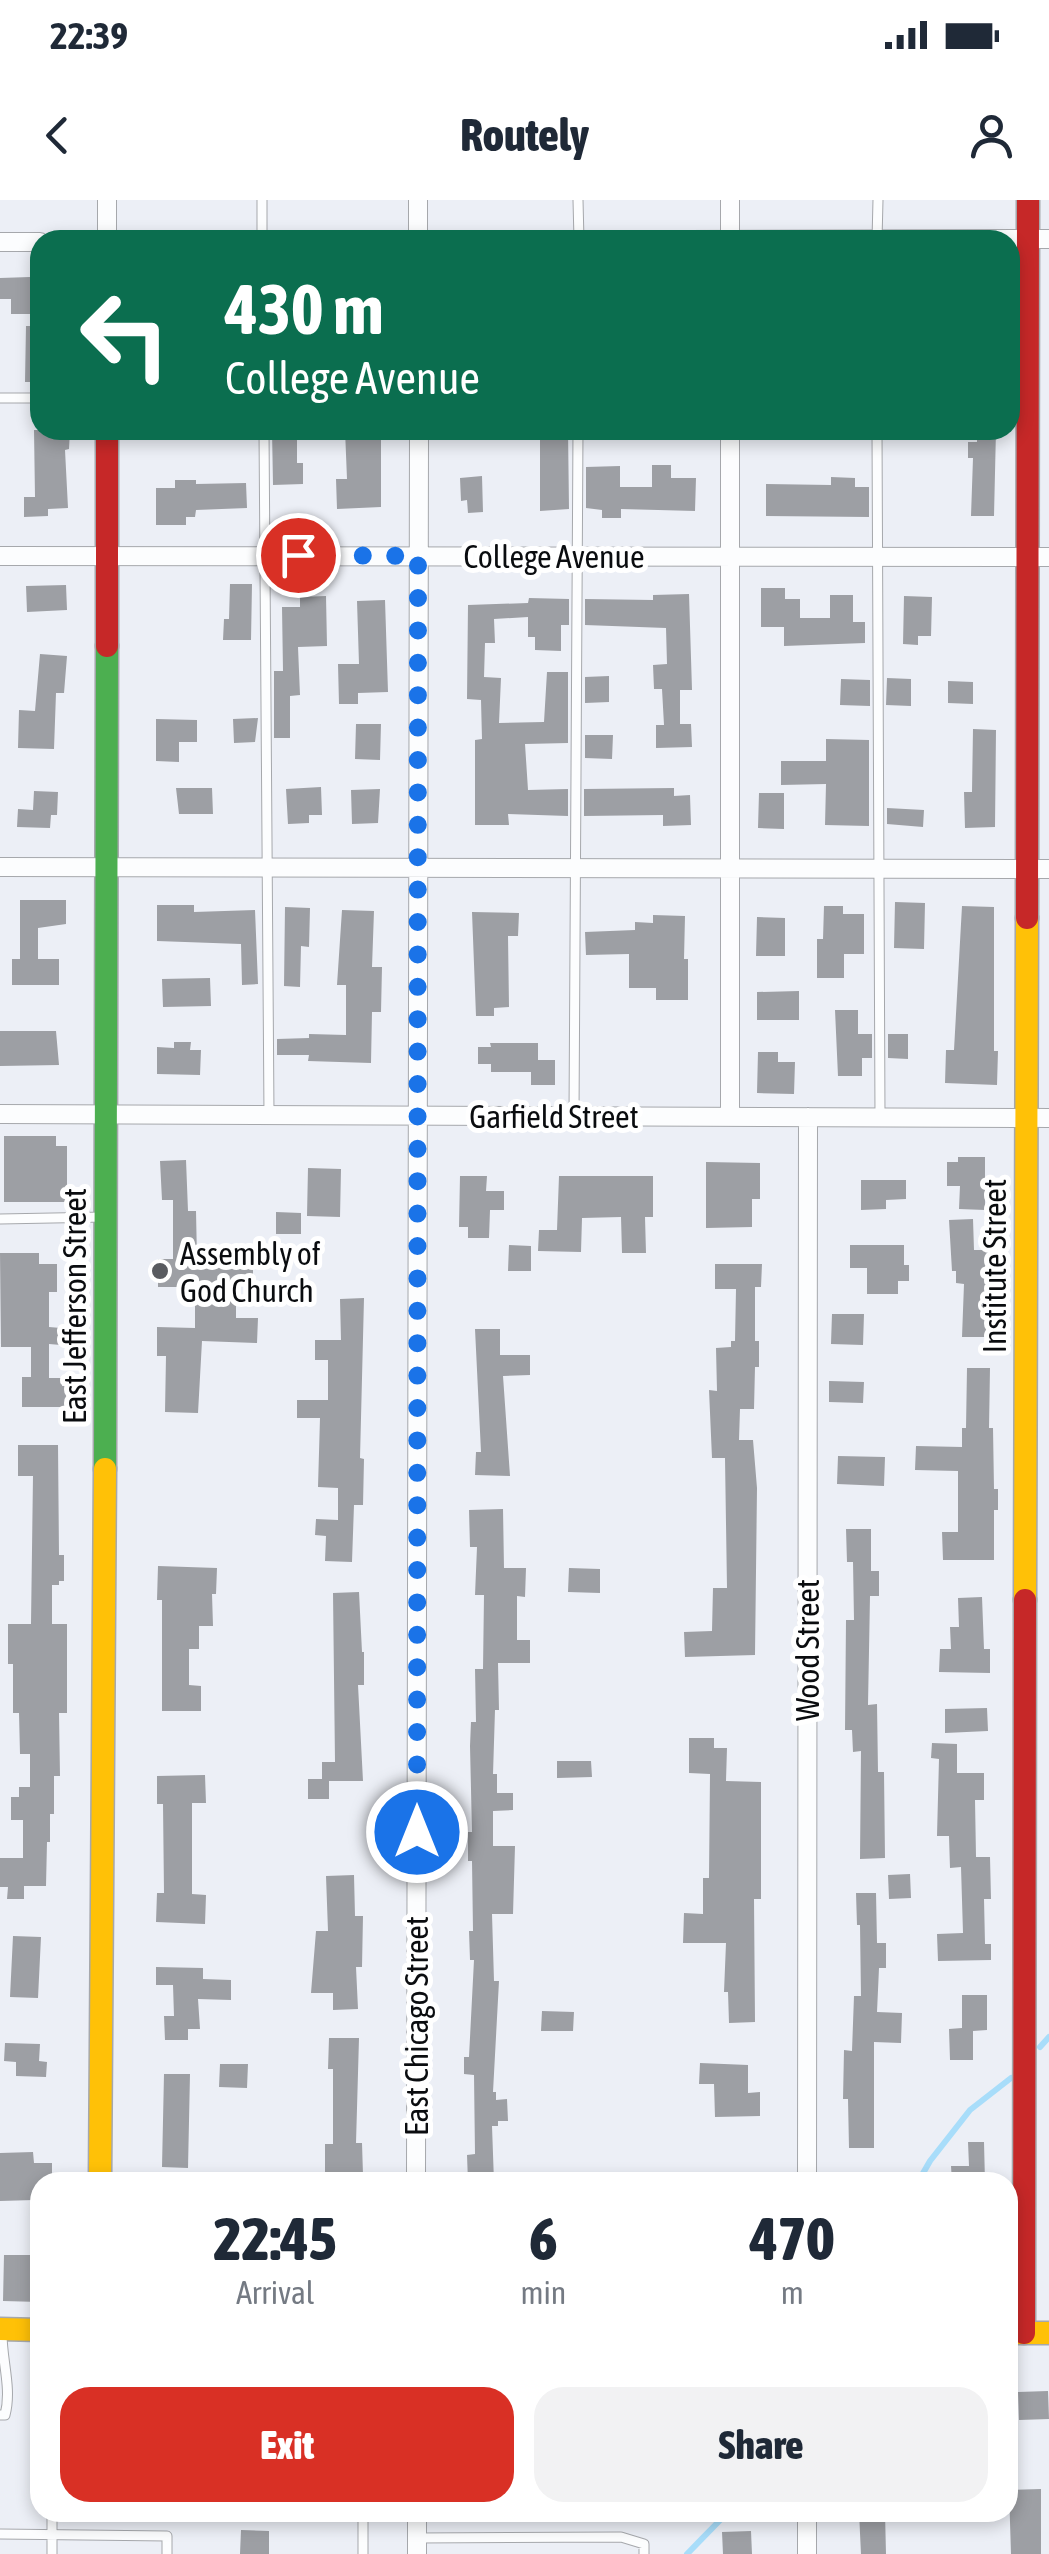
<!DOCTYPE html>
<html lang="en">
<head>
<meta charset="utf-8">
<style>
	:root { --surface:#fff; --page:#f2f2f3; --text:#1f2937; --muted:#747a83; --accent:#d93025 }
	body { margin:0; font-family:"Asap Condensed",sans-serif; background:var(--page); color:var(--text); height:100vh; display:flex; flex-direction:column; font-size:38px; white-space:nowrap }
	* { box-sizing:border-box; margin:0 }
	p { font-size:32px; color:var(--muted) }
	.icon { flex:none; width:55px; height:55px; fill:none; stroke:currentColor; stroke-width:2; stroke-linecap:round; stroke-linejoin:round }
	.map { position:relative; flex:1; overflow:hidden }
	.panel { position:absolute; left:30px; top:1972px; width:988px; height:350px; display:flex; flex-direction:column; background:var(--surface); border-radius:30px; box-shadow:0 5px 15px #0003 }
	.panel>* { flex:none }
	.hud { position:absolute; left:30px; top:30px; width:990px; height:210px; border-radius:30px; box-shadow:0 5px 15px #0003; background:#0b6e4f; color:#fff; overflow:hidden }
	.pin { position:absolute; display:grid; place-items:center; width:85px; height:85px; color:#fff; margin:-42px; border:5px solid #fff; border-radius:50%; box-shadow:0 2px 10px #0007 }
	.me { position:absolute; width:110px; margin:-55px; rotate:0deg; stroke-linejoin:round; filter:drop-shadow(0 0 8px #0008) }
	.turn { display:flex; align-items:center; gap:35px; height:210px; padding:0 30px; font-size:45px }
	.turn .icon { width:130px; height:130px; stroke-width:2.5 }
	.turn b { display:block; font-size:70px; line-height:85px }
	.eta { display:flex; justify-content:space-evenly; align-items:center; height:170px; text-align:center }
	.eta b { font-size:60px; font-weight:800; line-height:70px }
	.action { display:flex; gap:20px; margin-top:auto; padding:20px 30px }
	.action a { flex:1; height:115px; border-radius:30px; background:var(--accent); color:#fff; font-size:40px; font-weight:800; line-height:115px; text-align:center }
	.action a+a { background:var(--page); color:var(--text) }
	.status { display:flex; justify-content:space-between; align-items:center; height:70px; padding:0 50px; background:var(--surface); direction:ltr }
	.status svg { height:28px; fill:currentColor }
	header { display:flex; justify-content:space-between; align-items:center; height:130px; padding:0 30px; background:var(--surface); font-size:45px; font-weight:800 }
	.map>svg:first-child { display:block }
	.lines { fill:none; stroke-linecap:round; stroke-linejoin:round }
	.stream { stroke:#a8ddfa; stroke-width:6 }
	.building { fill:#9d9fa4 }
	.lane-casing { stroke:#a6a8ac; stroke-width:11 }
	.street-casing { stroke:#a6a8ac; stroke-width:20 }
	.fast-casing { stroke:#a6a8ac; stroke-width:25 }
	.slow-casing { stroke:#a6a8ac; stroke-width:25 }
	.jam-casing { stroke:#a6a8ac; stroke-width:25 }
	.lane { stroke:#fcfdfe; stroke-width:9 }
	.street { stroke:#fcfdfe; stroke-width:18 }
	.fast { stroke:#4caf50; stroke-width:22 }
	.slow { stroke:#ffc107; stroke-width:22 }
	.jam { stroke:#c62828; stroke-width:22 }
	.route { stroke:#1a73e8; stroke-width:18; stroke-dasharray:0 32.4 }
	.poi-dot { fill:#595b60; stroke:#fff; stroke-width:4 }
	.labels { text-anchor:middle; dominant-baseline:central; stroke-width:10; stroke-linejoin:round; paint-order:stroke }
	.street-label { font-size:32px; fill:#0a0c0f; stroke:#fff }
	.poi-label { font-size:32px; fill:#0a0c0f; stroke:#fff; text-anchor:start }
</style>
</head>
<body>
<div class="status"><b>22:39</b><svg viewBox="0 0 49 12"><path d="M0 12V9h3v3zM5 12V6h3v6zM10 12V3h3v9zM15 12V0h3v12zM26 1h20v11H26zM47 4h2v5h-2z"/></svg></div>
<header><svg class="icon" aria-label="back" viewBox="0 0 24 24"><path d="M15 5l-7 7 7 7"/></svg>Routely<svg class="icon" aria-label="person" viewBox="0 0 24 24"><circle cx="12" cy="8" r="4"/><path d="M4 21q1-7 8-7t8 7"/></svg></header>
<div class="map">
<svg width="1049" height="2354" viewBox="0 0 1049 2354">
	<rect width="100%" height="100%" fill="#eceff6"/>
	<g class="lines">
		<path class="stream" d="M 1040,1847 L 1049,1837
			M 918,1982 L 930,1961 L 970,1910 L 1011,1878
			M 687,2354 L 728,2312"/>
	</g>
	<path class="building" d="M 30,77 L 32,114 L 11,114 L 11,99 L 0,99 L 0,78 Z
		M 26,126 L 40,126 L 40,182 L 25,182 Z
		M 34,230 L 70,230 L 69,249 L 65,250 L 68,308 L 48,309 L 48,316 L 24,317 L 24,297 L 35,297 Z
		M 272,230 L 297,231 L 297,263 L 303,263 L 303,284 L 273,285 Z
		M 345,230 L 381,230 L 381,307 L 337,309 L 336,279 L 347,279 Z
		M 540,230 L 568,230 L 569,309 L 540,311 Z
		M 977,230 L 996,230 L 994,316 L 971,316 L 973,258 L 968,258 L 968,242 L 977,242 Z
		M 652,265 L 671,265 L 671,278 L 696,278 L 695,311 L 621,309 L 621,318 L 602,318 L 602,310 L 586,308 L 586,267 L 620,266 L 620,287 L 652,287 Z
		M 482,276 L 483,312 L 468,313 L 467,300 L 461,301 L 460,278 Z
		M 831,277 L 855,278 L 855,287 L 869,287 L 869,317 L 766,316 L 766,284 L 831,285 Z
		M 175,280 L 196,280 L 196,284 L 246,283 L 247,308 L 196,310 L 195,317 L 186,317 L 186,325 L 156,325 L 156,288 L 175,288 Z
		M 230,384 L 252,384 L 251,440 L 223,440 L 224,419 L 229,419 Z
		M 66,385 L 67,410 L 27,412 L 26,386 Z
		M 761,388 L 785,388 L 785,399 L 800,399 L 800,418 L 830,418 L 830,395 L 853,395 L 853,422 L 865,422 L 865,443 L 784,446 L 784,427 L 761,427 Z
		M 689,394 L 692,490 L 680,490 L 680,524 L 691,524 L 692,547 L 656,548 L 656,525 L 664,525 L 662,489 L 654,489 L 653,465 L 667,464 L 666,428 L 585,425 L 585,399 L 653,400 L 653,395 Z
		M 326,396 L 327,446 L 298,447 L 300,495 L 290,496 L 290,538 L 274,538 L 274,471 L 283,471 L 282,407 L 300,407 L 300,397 Z
		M 904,396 L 932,397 L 931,436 L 918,436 L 918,445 L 903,444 Z
		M 529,398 L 569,399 L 569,425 L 561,425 L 561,451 L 535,450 L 535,437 L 528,437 L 528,417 L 494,419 L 495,443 L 485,443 L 484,477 L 501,478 L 499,523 L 544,522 L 547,472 L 568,472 L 568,543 L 525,544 L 528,590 L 568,589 L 568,616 L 508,614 L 509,625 L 475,625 L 475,540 L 482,539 L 481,500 L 467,499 L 468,405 L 528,403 Z
		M 385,400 L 388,492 L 358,493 L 358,504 L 339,504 L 338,464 L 359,464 L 357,401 Z
		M 40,454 L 67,456 L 64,493 L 56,493 L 54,549 L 18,548 L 19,510 L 35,511 Z
		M 609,476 L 609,502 L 585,503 L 585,477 Z
		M 887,478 L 911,479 L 911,506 L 886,505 Z
		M 841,479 L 870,480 L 870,506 L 840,505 Z
		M 948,481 L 973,482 L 973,504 L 948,503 Z
		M 258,518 L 255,542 L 234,543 L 233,519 Z
		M 156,519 L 197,520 L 197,542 L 179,542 L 179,562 L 156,561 Z
		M 356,524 L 381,524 L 380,560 L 355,559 Z
		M 973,529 L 996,530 L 995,627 L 965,628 L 964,592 L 972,592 Z
		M 585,535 L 613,535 L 612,559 L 585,558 Z
		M 826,539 L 869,540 L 869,626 L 825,625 L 826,584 L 781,585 L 781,561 L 826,561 Z
		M 321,587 L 322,615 L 309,615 L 309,623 L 288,624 L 286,589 Z
		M 176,588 L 212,588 L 213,614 L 179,614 Z
		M 674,588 L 674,596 L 690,595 L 691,625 L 663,626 L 663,615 L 584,616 L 584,589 Z
		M 380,589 L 378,623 L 352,624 L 351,590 Z
		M 34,591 L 58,592 L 57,615 L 51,615 L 50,628 L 17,627 L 18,609 L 33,610 Z
		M 759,593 L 784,593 L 784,629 L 758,628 Z
		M 887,608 L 924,610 L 923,627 L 887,624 Z
		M 20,700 L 66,700 L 66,724 L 38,728 L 38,759 L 59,759 L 59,785 L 12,785 L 12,759 L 20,759 Z
		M 895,702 L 925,703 L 924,749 L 894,748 Z
		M 157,705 L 194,705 L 194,712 L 255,710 L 258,784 L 242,785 L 241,744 L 157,741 Z
		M 824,706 L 843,706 L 843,714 L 864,714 L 864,754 L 844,754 L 844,778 L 817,778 L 817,739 L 823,739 Z
		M 962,706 L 994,707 L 994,851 L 998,851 L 997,885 L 945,883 L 946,850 L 954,850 Z
		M 285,707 L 310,708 L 309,747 L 301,746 L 300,787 L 284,786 Z
		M 342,710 L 374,711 L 372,767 L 382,767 L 381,812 L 372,812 L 371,863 L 308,861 L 309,855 L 277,855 L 277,839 L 309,838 L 309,834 L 346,835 L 346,785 L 337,785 Z
		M 472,712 L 519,713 L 518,736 L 508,736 L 509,807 L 494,808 L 494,816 L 476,816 Z
		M 653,715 L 685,716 L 684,759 L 688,759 L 688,800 L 656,800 L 656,788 L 629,788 L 629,754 L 586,755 L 585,732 L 635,730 L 635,722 L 653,723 Z
		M 757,717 L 785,718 L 785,756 L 756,756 Z
		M 210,778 L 211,806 L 163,807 L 162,779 Z
		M 799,791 L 799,820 L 757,820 L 757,792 Z
		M 835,810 L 858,810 L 858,834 L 872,834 L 872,858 L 862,858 L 862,876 L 838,876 Z
		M 0,831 L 56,831 L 59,865 L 0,866 Z
		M 888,834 L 908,834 L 908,859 L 888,858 Z
		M 174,842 L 191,842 L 190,850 L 201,850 L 200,875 L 157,874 L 157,847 L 174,848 Z
		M 490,843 L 538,843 L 538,860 L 555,860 L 555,885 L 531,885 L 531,872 L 491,872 L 491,864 L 478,864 L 478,847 L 491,847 Z
		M 758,852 L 778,852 L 778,862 L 795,862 L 794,894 L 757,893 Z
		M 4,936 L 56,936 L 56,946 L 67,946 L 67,1002 L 4,1002 Z
		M 958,957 L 985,957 L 985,1010 L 959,1009 L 960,986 L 947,986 L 947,962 L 958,962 Z
		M 186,960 L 188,1011 L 196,1011 L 197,1059 L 253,1058 L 253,1078 L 236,1078 L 236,1118 L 258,1118 L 257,1143 L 202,1141 L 198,1213 L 165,1212 L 166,1156 L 157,1156 L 157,1127 L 195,1128 L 195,1087 L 158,1087 L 158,1059 L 173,1059 L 173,1000 L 162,1000 L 160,961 Z
		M 706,962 L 760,963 L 760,999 L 752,999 L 752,1027 L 706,1028 Z
		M 308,968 L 341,969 L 340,1017 L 307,1016 Z
		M 460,976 L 487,976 L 486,991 L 504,991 L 504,1010 L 490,1010 L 489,1038 L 468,1038 L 468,1027 L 459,1027 Z
		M 559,976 L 653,976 L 653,1017 L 645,1017 L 646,1053 L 622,1053 L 621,1017 L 582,1018 L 581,1052 L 538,1051 L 539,1030 L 557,1030 Z
		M 861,980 L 906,980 L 906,999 L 886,1000 L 886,1009 L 861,1010 Z
		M 276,1012 L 301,1013 L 301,1034 L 276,1034 Z
		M 973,1019 L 974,1050 L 990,1050 L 990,1137 L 962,1137 L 964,1084 L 956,1083 L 956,1071 L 952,1071 L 949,1020 Z
		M 509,1045 L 531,1046 L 531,1071 L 508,1071 Z
		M 850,1045 L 904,1045 L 904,1065 L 909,1065 L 909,1081 L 898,1081 L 898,1094 L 867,1094 L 867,1068 L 850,1068 Z
		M 0,1053 L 39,1053 L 39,1064 L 57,1064 L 57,1092 L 49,1092 L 49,1127 L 61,1128 L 61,1145 L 49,1144 L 49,1178 L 62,1178 L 62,1186 L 68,1186 L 68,1207 L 22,1207 L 22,1177 L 31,1177 L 31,1147 L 1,1147 Z
		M 715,1064 L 762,1064 L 761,1087 L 755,1087 L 755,1141 L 759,1141 L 759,1167 L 755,1167 L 754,1209 L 740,1209 L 739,1240 L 753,1240 L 757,1288 L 755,1455 L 685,1457 L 684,1432 L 712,1431 L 713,1388 L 727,1388 L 725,1258 L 712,1258 L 709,1190 L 717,1191 L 716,1148 L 731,1147 L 731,1141 L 735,1141 L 736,1089 L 715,1089 Z
		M 364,1098 L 360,1258 L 364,1259 L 363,1305 L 354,1305 L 352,1362 L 325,1361 L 326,1336 L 315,1335 L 316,1319 L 338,1320 L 338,1288 L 318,1287 L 320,1218 L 297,1218 L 297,1200 L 328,1200 L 328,1160 L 315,1160 L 315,1140 L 341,1140 L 340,1099 Z
		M 832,1114 L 864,1114 L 863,1145 L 831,1144 Z
		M 475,1129 L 500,1129 L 500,1155 L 530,1155 L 530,1175 L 503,1176 L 510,1276 L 475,1275 L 476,1252 L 481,1252 Z
		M 967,1168 L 990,1168 L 989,1228 L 993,1228 L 994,1289 L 998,1289 L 998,1310 L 994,1310 L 994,1360 L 943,1360 L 942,1332 L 958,1332 L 958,1271 L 915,1270 L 916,1246 L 962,1247 L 962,1228 L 966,1228 Z
		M 829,1181 L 864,1182 L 863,1203 L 829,1202 Z
		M 18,1245 L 58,1245 L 59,1355 L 64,1355 L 64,1381 L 59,1381 L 59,1385 L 52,1385 L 52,1424 L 67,1424 L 67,1513 L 59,1513 L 60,1576 L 54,1576 L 54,1614 L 50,1614 L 50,1642 L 47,1642 L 46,1686 L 24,1686 L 24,1699 L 7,1699 L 8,1687 L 0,1687 L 0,1658 L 23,1658 L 23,1620 L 11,1620 L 11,1597 L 19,1597 L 19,1587 L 30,1587 L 30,1554 L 20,1554 L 19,1513 L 13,1513 L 13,1464 L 8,1464 L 8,1424 L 31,1424 L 33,1276 L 18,1276 Z
		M 838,1256 L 885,1257 L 884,1286 L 837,1284 Z
		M 503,1309 L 504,1368 L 526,1368 L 525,1397 L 517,1396 L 517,1440 L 530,1440 L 530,1463 L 498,1463 L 499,1510 L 495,1510 L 493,1574 L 497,1574 L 497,1593 L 513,1593 L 513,1610 L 493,1611 L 493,1646 L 515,1646 L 513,1714 L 492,1714 L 494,1781 L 499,1781 L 493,1892 L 496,1892 L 496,1900 L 507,1899 L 508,1921 L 498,1921 L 498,1926 L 492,1926 L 494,1982 L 468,1982 L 467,1955 L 475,1954 L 474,1875 L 464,1874 L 464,1857 L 469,1857 L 474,1760 L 470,1760 L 469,1731 L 473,1731 L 472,1661 L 468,1661 L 468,1632 L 472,1632 L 470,1546 L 471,1522 L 476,1522 L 475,1469 L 483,1469 L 484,1395 L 475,1395 L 477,1347 L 470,1347 L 469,1310 Z
		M 846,1329 L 871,1329 L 871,1371 L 879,1371 L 879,1396 L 870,1396 L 868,1505 L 877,1504 L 878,1572 L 884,1572 L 885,1658 L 860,1659 L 861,1551 L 853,1552 L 852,1530 L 845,1530 L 846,1420 L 854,1420 L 853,1362 L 847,1362 Z
		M 158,1366 L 217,1368 L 216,1394 L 212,1394 L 213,1426 L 199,1426 L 199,1449 L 189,1449 L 189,1485 L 201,1486 L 201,1511 L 162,1511 L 162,1400 L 157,1400 Z
		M 569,1368 L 600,1369 L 600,1393 L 568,1392 Z
		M 359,1392 L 362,1452 L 364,1452 L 364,1485 L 358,1485 L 363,1581 L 329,1581 L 329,1599 L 308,1599 L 308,1579 L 322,1579 L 322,1562 L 335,1562 L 333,1393 Z
		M 982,1397 L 984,1449 L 990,1449 L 990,1473 L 939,1472 L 940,1449 L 951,1449 L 950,1427 L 959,1427 L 958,1398 Z
		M 987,1508 L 988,1531 L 945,1533 L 945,1509 Z
		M 689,1538 L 714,1538 L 714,1548 L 727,1548 L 726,1581 L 761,1582 L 761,1699 L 754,1699 L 755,1822 L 729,1823 L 728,1792 L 724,1792 L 726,1743 L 683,1743 L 684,1713 L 703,1714 L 703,1678 L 709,1678 L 710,1574 L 689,1573 Z
		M 932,1543 L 957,1544 L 957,1573 L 984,1573 L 984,1600 L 975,1600 L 976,1657 L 990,1657 L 991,1699 L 984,1699 L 985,1744 L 991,1744 L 991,1760 L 938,1761 L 937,1734 L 963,1733 L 961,1667 L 950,1668 L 949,1636 L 937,1636 L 939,1559 L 931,1558 Z
		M 557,1561 L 591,1561 L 592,1577 L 557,1578 Z
		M 205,1575 L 206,1603 L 192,1603 L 192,1694 L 206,1695 L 205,1724 L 156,1722 L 157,1693 L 164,1693 L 163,1604 L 157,1604 L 157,1576 Z
		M 910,1674 L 911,1698 L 889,1699 L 888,1675 Z
		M 354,1675 L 355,1716 L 363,1716 L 362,1767 L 356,1767 L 358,1809 L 333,1810 L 333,1793 L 311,1793 L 316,1731 L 328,1731 L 326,1676 Z
		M 856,1693 L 876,1693 L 877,1743 L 886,1743 L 886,1768 L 879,1768 L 877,1812 L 902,1813 L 901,1843 L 874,1842 L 874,1948 L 849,1948 L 848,1899 L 843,1899 L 844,1850 L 852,1851 L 854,1796 L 861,1796 L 860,1725 L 857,1725 Z
		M 13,1736 L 41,1737 L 38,1798 L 10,1797 Z
		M 156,1767 L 203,1768 L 203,1779 L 231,1780 L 231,1800 L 198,1799 L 200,1829 L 188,1829 L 188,1840 L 165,1840 L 164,1816 L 174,1816 L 173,1785 L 156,1785 Z
		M 962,1795 L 987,1795 L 987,1830 L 973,1831 L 973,1860 L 950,1860 L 949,1829 L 962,1828 Z
		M 542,1811 L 574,1812 L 573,1831 L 541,1831 Z
		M 329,1838 L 359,1838 L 356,1943 L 362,1943 L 363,1975 L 325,1976 L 325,1944 L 333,1944 L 333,1869 L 328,1869 Z
		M 5,1843 L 40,1844 L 39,1861 L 47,1862 L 46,1877 L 16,1876 L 16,1862 L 4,1861 Z
		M 700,1863 L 748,1865 L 748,1893 L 760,1892 L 760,1916 L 715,1917 L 714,1884 L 699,1884 Z
		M 220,1864 L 248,1864 L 247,1888 L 219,1887 Z
		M 164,1874 L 190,1874 L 188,1968 L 162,1967 Z
		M 968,1942 L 984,1942 L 985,1982 L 952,1982 L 951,1966 L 969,1966 Z
		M 33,1952 L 34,1963 L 52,1963 L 52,1982 L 40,1982 L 40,1991 L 33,1991 L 34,2000 L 0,2001 L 0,1953 Z
		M 4,2055 L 40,2055 L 40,2102 L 3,2101 Z
		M 1048,2191 L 1049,2219 L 1019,2220 L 1018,2192 Z
		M 1041,2289 L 1041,2354 L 1011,2354 L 1009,2290 Z
		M 859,2312 L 885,2312 L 886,2354 L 861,2354 Z
		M 241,2330 L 269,2331 L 269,2354 L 240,2354 Z
		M 751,2331 L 752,2354 L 723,2354 L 722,2332 Z"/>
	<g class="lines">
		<g class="lane-casing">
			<path id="lane" d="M 262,0 L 262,40
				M 578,0 L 579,40
				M 877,40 L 878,0
				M 0,198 L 40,198
				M 264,230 L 269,915
				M 877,230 L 880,917
				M 574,916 L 578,230
				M 0,1019 L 105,1017
				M 0,2215 L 5,2215 C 12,2189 2,2161 2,2134
				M 363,2312 L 363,2354
				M 0,2334 L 167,2336 L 167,2354
				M 417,2338 L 621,2337 L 644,2344 L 644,2354
				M 52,2354 L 52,2312"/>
		</g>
		<g class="street-casing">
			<path id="street" d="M 107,0 L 107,40
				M 418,0 L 418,40
				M 730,0 L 730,40
				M 688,40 L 1049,39
				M 0,42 L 40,42
				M 730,230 L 730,916
				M 0,356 L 1049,357
				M 0,667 L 1049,669
				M 0,914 L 1049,918
				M 416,1982 L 419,230
				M 807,1982 L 808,917
				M 417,2312 L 417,2354
				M 807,2312 L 807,2354"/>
		</g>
		<g class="fast-casing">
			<path id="fast" d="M 105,1269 L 107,446"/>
		</g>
		<g class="slow-casing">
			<path id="slow" d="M 1025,1400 L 1027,718
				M 100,1982 L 105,1269
				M 0,2129 L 40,2130
				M 1008,2133 L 1049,2133"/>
		</g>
		<g class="jam-casing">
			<path id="jam" d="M 107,230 L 107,446
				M 1027,718 L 1028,0
				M 1024,2133 L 1025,1400"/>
		</g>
		<use href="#lane" class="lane"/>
		<use href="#street" class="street"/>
		<use href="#fast" class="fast"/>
		<use href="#slow" class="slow"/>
		<use href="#jam" class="jam"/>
	</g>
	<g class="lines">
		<path class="route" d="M 298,355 L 418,356 L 417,1632"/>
	</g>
	<circle class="poi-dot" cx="160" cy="1071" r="10"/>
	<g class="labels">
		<g class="street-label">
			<text x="554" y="356">College Avenue</text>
			<text x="554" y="916">Garfield Street</text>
			<text transform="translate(994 1066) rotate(-90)">Institute Street</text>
			<text transform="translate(74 1106) rotate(-90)">East Jefferson Street</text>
			<text transform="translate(807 1450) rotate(-90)">Wood Street</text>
			<text transform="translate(416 1826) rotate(-90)">East Chicago Street</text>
		</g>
		<g class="poi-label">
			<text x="180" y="1053">Assembly of<tspan x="180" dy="37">God Church</tspan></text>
		</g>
	</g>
</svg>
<div class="pin" style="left:298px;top:355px;background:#d93025"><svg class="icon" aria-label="arrive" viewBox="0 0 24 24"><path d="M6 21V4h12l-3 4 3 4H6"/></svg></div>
<svg class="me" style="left:417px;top:1632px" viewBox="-20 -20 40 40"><circle r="17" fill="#1a73e8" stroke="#fff" stroke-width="3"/><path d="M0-11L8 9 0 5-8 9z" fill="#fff"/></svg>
<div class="hud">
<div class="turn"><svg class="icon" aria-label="left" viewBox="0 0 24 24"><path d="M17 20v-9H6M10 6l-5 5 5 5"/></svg><div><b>430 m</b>College Avenue</div></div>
</div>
<section class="panel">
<div class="eta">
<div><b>22:45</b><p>Arrival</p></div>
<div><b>6</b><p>min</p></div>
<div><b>470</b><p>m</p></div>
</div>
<div class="action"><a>Exit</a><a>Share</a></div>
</section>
</div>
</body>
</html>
